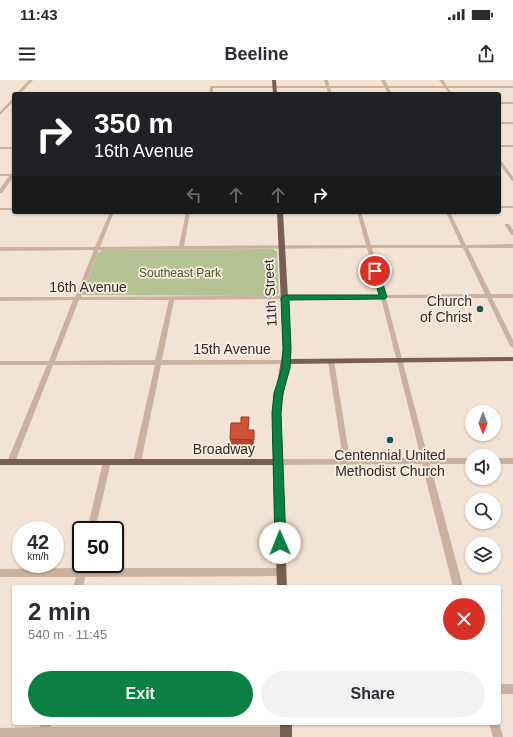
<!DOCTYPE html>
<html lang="en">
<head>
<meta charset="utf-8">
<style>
	:root { --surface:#fff; --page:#f2f2f3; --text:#2b2b33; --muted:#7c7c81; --accent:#0b8043 }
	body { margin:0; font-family:Arial,sans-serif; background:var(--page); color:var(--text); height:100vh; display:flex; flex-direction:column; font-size:15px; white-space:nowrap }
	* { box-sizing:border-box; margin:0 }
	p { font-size:13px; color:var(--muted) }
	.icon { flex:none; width:22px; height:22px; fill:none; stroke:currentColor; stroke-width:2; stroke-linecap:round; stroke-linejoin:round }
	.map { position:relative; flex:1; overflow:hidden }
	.sheet { position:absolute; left:12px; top:505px; width:489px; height:140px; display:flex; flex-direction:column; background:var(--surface); border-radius:4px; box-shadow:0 1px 3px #0004 }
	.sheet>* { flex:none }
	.hud { position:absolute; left:12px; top:12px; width:489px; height:122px; border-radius:4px; box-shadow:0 1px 3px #0004; background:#202124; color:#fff; overflow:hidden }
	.needle { width:26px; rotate:180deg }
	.tools { position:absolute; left:465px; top:325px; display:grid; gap:8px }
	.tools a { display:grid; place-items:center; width:36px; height:36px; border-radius:50%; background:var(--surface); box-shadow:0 1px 3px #0004; font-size:20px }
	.speed { position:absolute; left:12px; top:441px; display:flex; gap:8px; font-size:20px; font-weight:700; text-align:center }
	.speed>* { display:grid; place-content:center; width:52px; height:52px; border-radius:50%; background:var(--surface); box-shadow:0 1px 3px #0004; line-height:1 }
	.speed small { font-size:10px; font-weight:400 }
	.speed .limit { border:2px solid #111; border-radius:6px; background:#fff; color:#111 }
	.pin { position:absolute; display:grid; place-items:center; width:34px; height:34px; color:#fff; margin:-17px; border:2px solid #fff; border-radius:50%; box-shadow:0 1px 4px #0007 }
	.me { position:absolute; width:44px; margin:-22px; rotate:359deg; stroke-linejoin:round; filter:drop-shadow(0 0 3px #0008) }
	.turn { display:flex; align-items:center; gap:14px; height:84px; padding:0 16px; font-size:18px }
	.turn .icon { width:52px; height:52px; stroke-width:2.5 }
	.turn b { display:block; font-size:28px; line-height:34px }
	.lanes { display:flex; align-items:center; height:38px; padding:0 16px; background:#0003; justify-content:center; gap:20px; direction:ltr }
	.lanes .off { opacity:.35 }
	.round { display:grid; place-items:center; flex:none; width:42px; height:42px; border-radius:21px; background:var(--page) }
	.overview { display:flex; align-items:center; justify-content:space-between; height:68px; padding:0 16px }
	h1 { font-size:24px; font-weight:700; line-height:30px }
	.button { display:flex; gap:8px; margin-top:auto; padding:8px 16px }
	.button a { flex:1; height:46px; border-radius:24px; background:var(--accent); color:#fff; font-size:16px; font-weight:700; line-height:46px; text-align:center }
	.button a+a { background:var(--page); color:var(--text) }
	.status { display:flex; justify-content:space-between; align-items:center; height:28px; padding:0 20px; background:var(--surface); direction:ltr }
	.status svg { height:11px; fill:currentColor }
	header { display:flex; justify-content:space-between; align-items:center; height:52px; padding:0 16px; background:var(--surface); font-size:18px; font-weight:700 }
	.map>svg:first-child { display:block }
	.green { fill:#b5c294 }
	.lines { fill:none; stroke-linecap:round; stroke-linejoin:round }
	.minor { fill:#cbb1a0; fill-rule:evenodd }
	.major { fill:#785e53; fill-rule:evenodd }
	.wall { fill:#b4472d }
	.building { fill:#d15234; stroke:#923924 }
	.route { fill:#0b8043; stroke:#07532c }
	.poi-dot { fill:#165859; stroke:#faede1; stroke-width:1.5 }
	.labels { text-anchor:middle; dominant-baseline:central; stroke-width:3.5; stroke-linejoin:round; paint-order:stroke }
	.far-park-label { font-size:12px; fill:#465426; stroke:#faede1 }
	.street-label { font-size:14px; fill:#342824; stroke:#faede1 }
	.poi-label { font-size:14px; fill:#342824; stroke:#faede1; text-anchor:end }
</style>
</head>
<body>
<div class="status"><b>11:43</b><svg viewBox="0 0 49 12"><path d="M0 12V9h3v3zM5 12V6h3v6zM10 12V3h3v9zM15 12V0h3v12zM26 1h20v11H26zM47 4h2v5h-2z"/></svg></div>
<header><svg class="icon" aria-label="menu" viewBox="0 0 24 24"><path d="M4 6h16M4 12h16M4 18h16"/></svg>Beeline<svg class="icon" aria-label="share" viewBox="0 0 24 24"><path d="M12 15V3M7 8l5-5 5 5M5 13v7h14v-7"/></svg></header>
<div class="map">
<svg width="513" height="657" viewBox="0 0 513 657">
	<rect width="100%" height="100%" fill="#f3e3d4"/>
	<path class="green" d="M 273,169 L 277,171 L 279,214 L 276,216 L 82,215 L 98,173 L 102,170 Z"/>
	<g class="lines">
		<path class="minor" d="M 29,0 L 33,0 L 20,14 L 16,14 Z
			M 324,0 L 328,0 L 329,6 L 384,6 L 381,0 L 385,0 L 388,6 L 444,6 L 439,0 L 443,0 L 447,6 L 513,6 L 513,8 L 448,8 L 453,14 L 449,14 L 445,8 L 389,8 L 392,14 L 388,14 L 385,8 L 330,8 L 332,14 L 328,14 L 327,8 L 213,8 L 213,14 L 209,14 L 210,7 L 212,6 L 326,6 Z
			M 13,18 L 14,18 L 14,21 L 0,35 L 0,32 Z
			M 499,22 L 513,22 L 513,24 L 499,24 Z
			M 499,42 L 513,42 L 513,44 L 499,44 Z
			M 499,65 L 513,65 L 513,67 L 499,67 Z
			M 0,67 L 14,67 L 14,69 L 0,69 Z
			M 499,79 L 500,79 L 513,97 L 513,101 L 512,101 L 499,83 Z
			M 13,92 L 14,92 L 14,96 L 2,113 L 0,113 L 0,109 L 9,96 L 0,96 L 0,94 L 11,94 Z
			M 499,126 L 513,126 L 513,128 L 499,128 Z
			M 0,128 L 14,128 L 14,130 L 0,130 Z
			M 110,132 L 114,132 L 100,167 L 179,166 L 186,132 L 190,132 L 184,166 L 366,165 L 357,132 L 361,132 L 371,165 L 461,165 L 446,132 L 450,132 L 466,165 L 513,164 L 513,168 L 468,168 L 491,214 L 513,214 L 513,218 L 492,218 L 513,260 L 513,268 L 510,266 L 487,218 L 386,218 L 428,378 L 472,378 L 472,384 L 430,384 L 463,507 L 453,507 L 422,384 L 278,385 L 275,384 L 274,382 L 275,380 L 278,379 L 343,379 L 328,281 L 331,279 L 334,281 L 350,379 L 421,378 L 381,218 L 174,220 L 162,280 L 286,280 L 289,282 L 286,284 L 161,285 L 141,382 L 140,384 L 137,385 L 134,384 L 133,382 L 155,285 L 53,285 L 15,382 L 14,384 L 11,385 L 8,384 L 7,382 L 47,285 L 0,285 L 0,281 L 49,281 L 73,220 L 0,221 L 0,217 L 75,217 L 94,170 L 0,171 L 0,167 L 95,167 ZM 367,168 L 380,215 L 81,217 L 99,170 ZM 372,168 L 463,168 L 485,214 L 385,215 ZM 79,220 L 169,220 L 155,280 L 55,281 Z
			M 505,144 L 509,144 L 513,150 L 513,155 L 511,155 L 505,145 Z
			M 494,378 L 513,378 L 513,384 L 494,384 Z
			M 107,379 L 110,380 L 111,382 L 95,450 L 87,450 L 103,382 L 104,380 Z
			M 80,481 L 81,481 L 81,484 L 87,484 L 87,488 L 281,488 L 284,489 L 285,492 L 284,495 L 281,496 L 85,497 L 83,507 L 73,507 L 76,497 L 0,497 L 0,489 L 78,488 Z
			M 499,604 L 513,604 L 513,614 L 499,614 Z
			M 499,642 L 503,657 L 493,657 L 489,643 L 499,643 Z
			M 41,643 L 51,643 L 51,647 L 286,647 L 290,648 L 291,652 L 290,656 L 287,657 L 0,657 L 0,648 L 40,647 Z"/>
		<path class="major" d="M 272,0 L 276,0 L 277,14 L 273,14 Z
			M 277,132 L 283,132 L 291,269 L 290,279 L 513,277 L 513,281 L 289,284 L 280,333 L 287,507 L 277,507 L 273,385 L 0,385 L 0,379 L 273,379 L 272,333 L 283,269 Z
			M 280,643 L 292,643 L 292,657 L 280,657 Z"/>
	</g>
	<path class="wall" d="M 249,350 L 254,350 L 254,366 L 231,366 L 230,359 Z"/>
	<path class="building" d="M 241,337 L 249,337 L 248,350 L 254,350 L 254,360 L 230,359 L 231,343 L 241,343 Z"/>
	<path class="route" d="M 373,189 L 379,191 L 387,217 L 385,219 L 289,220 L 291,269 L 290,288 L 283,313 L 281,333 L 286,463 L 284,466 L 280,468 L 277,466 L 275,463 L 272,333 L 274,313 L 282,288 L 283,269 L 281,218 L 285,215 L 379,215 L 372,191 Z"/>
	<g class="poi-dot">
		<circle cx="480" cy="229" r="4"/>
		<circle cx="390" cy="360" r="4"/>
	</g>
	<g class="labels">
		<g class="far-park-label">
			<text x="180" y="193">Southeast Park</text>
		</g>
		<g class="street-label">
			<text x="88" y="207">16th Avenue</text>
			<text transform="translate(270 213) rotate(-93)">11th Street</text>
			<text x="232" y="269">15th Avenue</text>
			<text x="224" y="369">Broadway</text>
		</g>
		<g class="poi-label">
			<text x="472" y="221">Church<tspan x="472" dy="16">of Christ</tspan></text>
			<text x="390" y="375" text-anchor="middle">Centennial United<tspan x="390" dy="16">Methodist Church</tspan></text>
		</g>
	</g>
</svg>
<div class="tools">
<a><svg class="needle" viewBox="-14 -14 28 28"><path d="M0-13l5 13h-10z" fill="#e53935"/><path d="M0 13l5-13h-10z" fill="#7c7c81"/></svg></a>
<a><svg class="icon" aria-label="sound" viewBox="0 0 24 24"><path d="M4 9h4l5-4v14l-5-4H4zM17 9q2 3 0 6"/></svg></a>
<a><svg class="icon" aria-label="search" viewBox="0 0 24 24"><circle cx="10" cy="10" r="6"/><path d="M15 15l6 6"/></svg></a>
<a><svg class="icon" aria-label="layers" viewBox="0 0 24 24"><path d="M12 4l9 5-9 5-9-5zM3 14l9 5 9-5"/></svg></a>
</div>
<div class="speed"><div>42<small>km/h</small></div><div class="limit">50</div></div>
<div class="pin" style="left:375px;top:191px;background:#d93025"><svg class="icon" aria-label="arrive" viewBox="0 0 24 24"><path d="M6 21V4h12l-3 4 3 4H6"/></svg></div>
<svg class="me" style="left:280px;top:463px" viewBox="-20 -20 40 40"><circle r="19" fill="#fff"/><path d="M0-13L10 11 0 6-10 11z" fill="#0b8043"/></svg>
<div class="hud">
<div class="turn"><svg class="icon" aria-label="right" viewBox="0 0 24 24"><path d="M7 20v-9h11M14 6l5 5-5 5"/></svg><div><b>350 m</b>16th Avenue</div></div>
<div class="lanes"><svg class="icon off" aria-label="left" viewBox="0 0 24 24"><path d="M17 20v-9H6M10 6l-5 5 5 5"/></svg><svg class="icon off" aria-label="ahead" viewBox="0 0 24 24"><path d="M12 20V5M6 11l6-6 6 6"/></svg><svg class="icon off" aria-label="ahead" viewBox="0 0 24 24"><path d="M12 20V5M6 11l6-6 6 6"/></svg><svg class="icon" aria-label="right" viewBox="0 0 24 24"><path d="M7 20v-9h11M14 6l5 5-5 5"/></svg></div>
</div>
<section class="sheet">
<div class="overview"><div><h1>2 min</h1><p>540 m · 11:45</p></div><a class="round" style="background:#d93025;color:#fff"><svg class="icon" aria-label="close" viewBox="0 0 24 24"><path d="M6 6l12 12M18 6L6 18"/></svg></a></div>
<div class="button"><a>Exit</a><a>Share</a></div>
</section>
</div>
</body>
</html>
